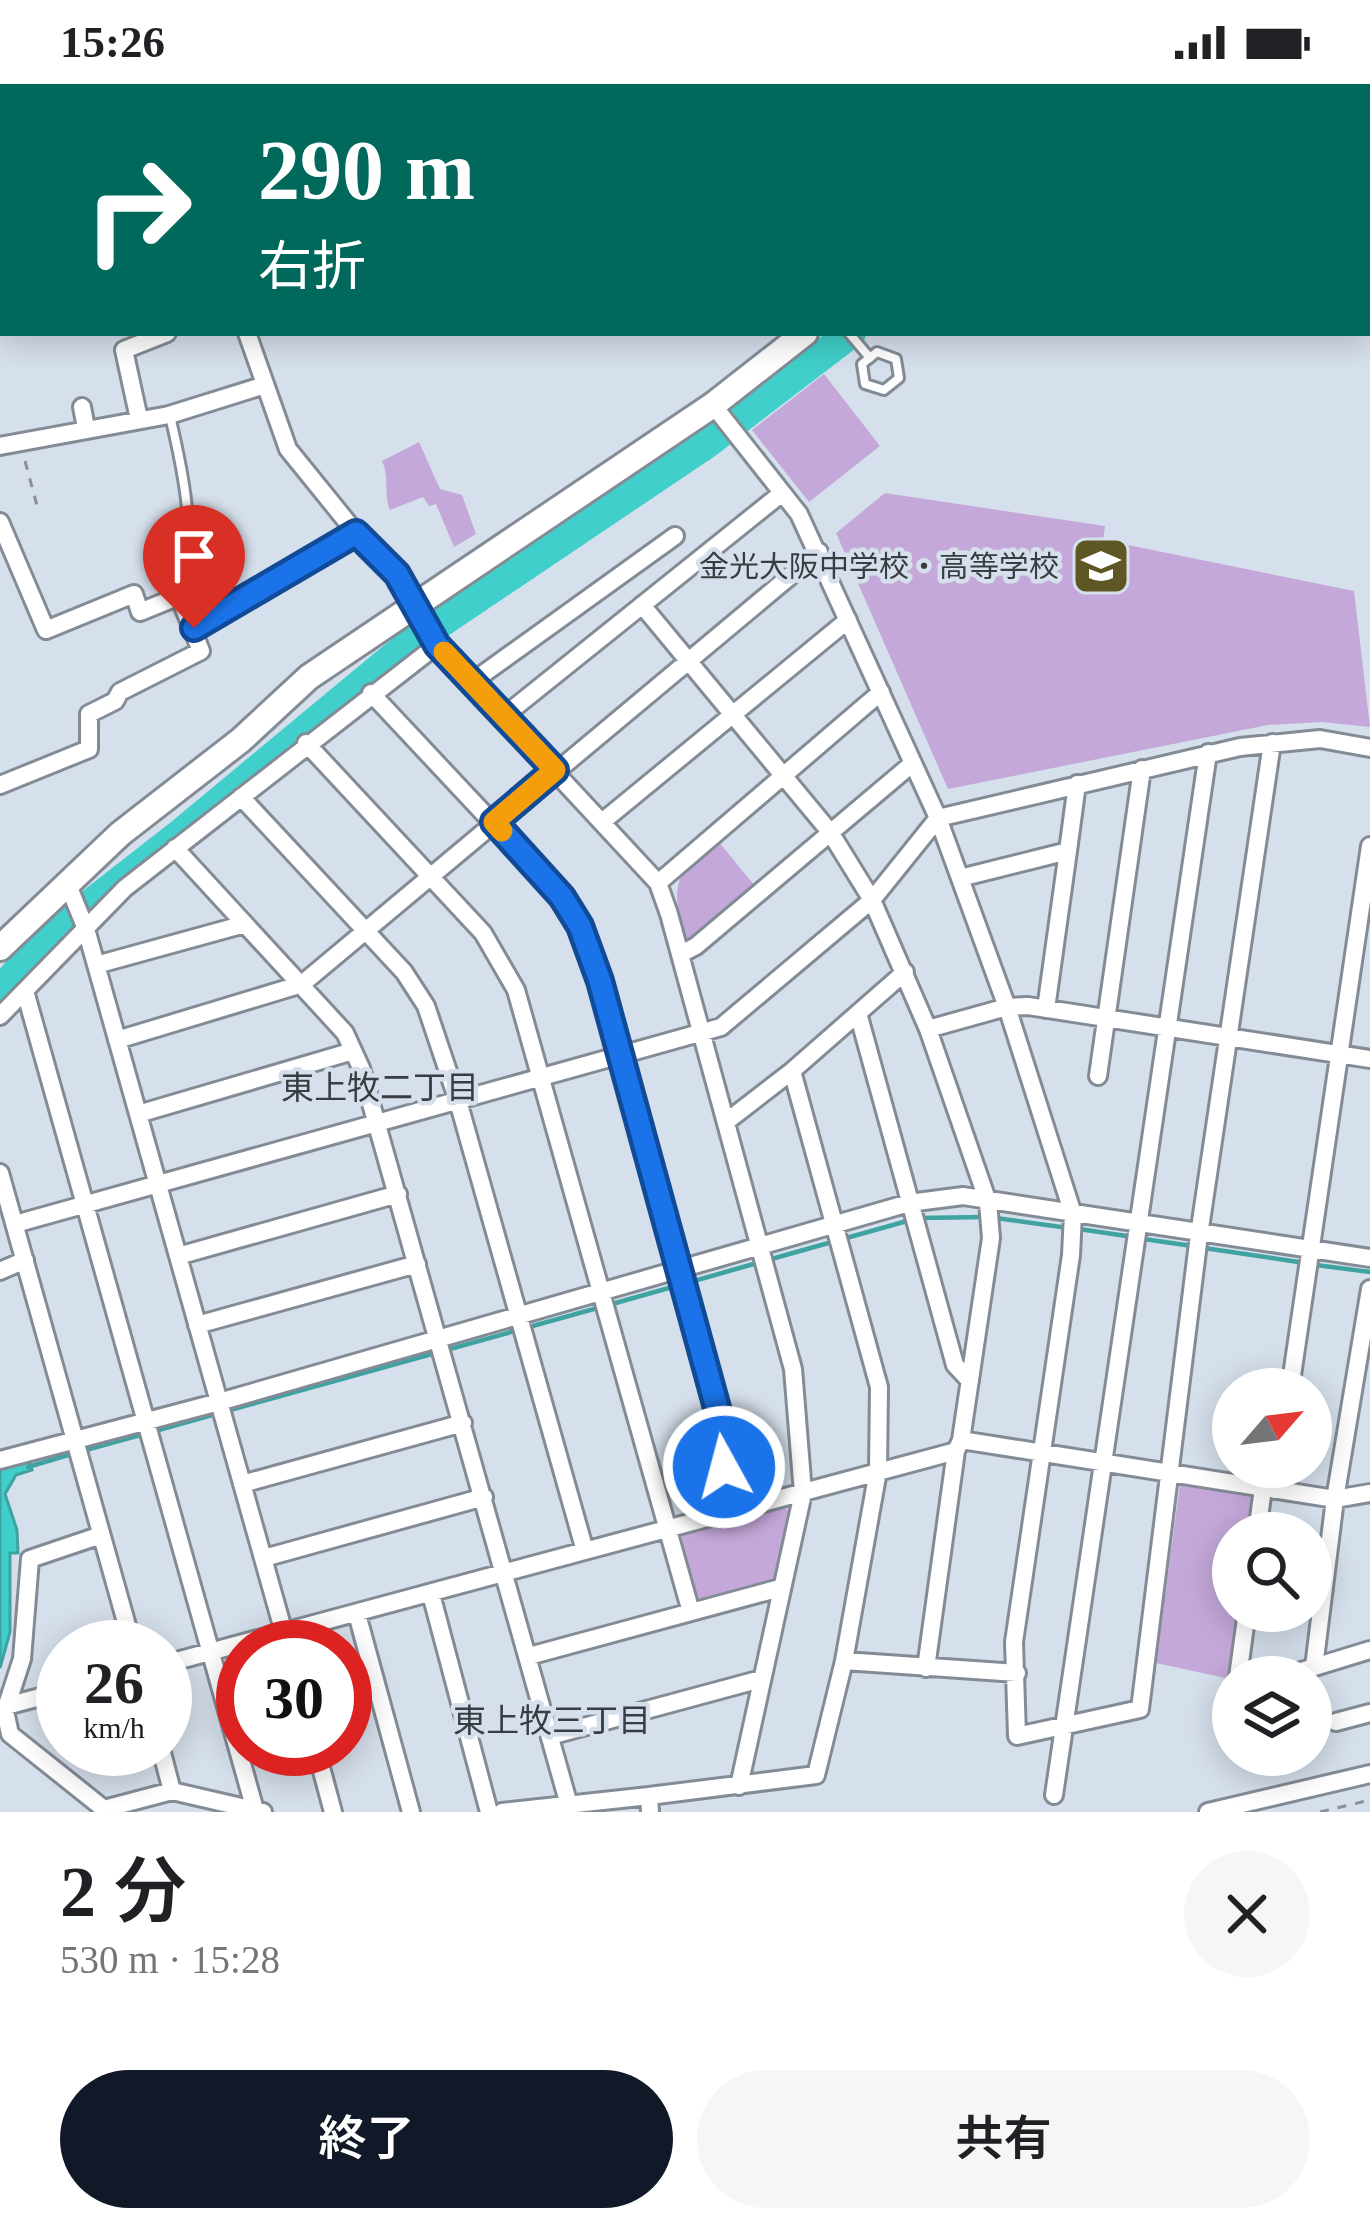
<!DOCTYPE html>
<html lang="ja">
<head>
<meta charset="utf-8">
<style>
	:root { --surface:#fff; --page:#f6f6f6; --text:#202124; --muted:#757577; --accent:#111827 }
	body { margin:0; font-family:"Times New Roman","Noto Sans JP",serif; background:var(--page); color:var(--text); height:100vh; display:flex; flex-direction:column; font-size:45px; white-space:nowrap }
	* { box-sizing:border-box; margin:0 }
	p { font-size:39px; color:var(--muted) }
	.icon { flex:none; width:66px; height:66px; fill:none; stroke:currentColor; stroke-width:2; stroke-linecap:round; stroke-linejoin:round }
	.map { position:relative; height:1728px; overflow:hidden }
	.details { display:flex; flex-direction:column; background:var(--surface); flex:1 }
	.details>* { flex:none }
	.guide { position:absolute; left:0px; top:0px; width:1371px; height:252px; box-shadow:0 6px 30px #0003; background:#00695c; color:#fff; overflow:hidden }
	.needle { width:78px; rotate:62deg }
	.buttons { position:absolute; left:1212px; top:1284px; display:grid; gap:24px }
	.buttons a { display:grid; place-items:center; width:120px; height:120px; border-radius:50%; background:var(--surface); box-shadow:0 6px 30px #0003; font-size:60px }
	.speed { position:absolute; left:36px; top:1536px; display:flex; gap:24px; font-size:60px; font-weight:700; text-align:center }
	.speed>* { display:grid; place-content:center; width:156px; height:156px; border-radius:50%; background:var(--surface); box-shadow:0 6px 30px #0003; line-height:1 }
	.speed small { font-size:30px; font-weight:400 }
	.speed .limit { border:18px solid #d22; background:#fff; color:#111 }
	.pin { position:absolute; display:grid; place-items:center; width:102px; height:102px; color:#fff; margin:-123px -51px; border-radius:50% 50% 50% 0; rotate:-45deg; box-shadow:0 0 12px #0007 }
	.pin .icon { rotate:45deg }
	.me { position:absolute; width:132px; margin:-66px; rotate:353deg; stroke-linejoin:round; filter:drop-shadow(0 0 9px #0008) }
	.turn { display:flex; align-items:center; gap:42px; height:252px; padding:0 60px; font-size:54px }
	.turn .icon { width:156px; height:156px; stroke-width:2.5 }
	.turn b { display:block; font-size:84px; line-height:102px }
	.round { display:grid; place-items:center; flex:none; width:126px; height:126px; border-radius:63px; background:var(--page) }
	.head { display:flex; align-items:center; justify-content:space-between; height:204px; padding:0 60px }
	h1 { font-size:72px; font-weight:600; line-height:90px }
	.primary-button { display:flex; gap:24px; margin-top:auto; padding:24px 60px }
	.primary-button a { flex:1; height:138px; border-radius:72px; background:var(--accent); color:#fff; font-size:48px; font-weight:600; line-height:138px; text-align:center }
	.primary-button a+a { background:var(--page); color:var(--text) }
	.status { display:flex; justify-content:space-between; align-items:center; height:84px; padding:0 60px; background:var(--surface); direction:ltr }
	.status svg { height:33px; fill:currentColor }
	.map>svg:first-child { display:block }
	.green { fill:#c4a8d9 }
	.water { fill:#40cfca; stroke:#3ea3a1; stroke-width:3 }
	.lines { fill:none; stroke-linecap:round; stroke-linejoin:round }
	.stream { stroke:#3ea3a1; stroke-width:4.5 }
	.river { stroke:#40cfca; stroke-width:30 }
	.lane-casing { stroke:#838c96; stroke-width:14 }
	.street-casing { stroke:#838c96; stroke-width:22 }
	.secondary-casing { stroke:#838c96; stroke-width:30 }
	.highway-casing { stroke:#838c96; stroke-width:36 }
	.path { stroke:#899098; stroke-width:3; stroke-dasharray:9 9; stroke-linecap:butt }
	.lane { stroke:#fff; stroke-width:8 }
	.street { stroke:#fff; stroke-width:16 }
	.secondary { stroke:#fff; stroke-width:24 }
	.highway { stroke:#fff; stroke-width:30 }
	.route-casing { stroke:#114b97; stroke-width:30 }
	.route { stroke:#1a73e8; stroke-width:21 }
	.slow { stroke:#f59e0b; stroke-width:21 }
	.labels { text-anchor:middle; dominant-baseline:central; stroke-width:9; stroke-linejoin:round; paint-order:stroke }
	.poi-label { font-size:30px; fill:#393d42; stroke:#d6e0ec; text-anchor:end }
	.neighbourhood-label { font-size:33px; fill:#393d42; stroke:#d6e0ec }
</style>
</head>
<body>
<div class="status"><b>15:26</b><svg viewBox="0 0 49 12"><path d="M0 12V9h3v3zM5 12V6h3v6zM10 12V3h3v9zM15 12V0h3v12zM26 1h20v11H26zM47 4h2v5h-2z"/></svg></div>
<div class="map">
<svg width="1370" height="1728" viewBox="0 0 1370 1728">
	<rect width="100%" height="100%" fill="#d6e0ec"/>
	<path class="green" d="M 824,290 L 880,362 L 809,418 L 752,346 Z
		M 419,358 L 440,405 L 462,411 L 476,450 L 454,463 L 436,420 L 429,422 L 423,413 L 390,426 C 383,408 390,394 382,377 Z
		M 885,409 L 1105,442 L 1103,456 L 1354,507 L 1370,643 L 1322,638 L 1268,641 L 948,705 L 836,449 Z
		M 718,757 L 755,802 L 689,858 C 682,848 681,841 679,830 C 671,788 689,782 718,757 Z
		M 1180,1400 L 1253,1411 L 1248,1449 L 1233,1449 L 1233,1527 L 1238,1527 L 1230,1595 L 1156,1579 Z
		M 782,1421 L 789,1427 L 777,1496 L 695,1521 L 676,1450 Z"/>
	<path class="water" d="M 30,1378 L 32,1386 L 16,1391 L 5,1410 L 17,1446 L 18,1469 L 10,1469 L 10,1548 L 0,1584 L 0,1385 Z"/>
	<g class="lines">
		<path class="stream" d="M 918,1134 L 984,1133
			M 996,1134 L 1068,1144
			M 1079,1145 L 1133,1153
			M 843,1155 L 907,1137
			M 1144,1155 L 1192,1162
			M 1204,1164 L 1305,1179
			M 768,1176 L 832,1158
			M 1316,1181 L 1370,1188
			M 687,1199 L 757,1179
			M 612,1220 L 676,1202
			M 155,1347 L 601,1223
			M 86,1366 L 144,1350
			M 28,1383 L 75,1369"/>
		<path class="river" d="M 999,3 L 1001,0
			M 0,909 L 39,860 L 180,750 L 409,560 L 706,360 L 851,249"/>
		<g class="lane-casing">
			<path id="lane" d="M 849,249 L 870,274
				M 877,268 L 896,275 L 899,294 L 884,306 L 865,300 L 862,280 Z
				M 170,332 C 184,391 197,453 181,513"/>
		</g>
		<g class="street-casing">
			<path id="street" d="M 513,3 L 518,0
				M 247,249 L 288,365 L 356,449 L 396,490 L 437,561 L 658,799 L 669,830 L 793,1285 L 803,1409 L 739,1702
				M 713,321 L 799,430 L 938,734 L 1007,923 L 1073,1130 L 1071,1171 L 1014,1558 L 1017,1652 L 1140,1625 L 1199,1151 L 1272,659
				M 82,323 L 86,344
				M 139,335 L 124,266 L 167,249
				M 0,362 L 169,331 L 265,301
				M 0,438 L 46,546 L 134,510 L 140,528 L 179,512 L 201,567 L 120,608 L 115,617 L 89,630 L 89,665 L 0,701
				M 642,521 L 830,748 L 872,816 L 928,945 L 988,1118 L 991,1154 L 961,1356
				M 194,544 L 356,449
				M 472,598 L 675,452
				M 371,609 L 562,813 L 580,842 L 600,897 L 722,1342 L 724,1383 L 715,1432
				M 504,632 L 782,409
				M 306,659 L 483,849 L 516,906 L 691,1528
				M 241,713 L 404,888 L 426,922 L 458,1017 L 585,1467
				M 602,738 L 848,536
				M 175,764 L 345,949 L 361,984 L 569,1721
				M 960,794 L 1068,767 L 1077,700
				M 658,799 L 881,608
				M 68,801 L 86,845 L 288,1563
				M 681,870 L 696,862 L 913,679
				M 96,881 L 245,840
				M 25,907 L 255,1726
				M 1046,925 L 1068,767
				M 858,929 L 955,1281 L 970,1297
				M 0,932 L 125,804 L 437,561
				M 928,945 L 1007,923 L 1028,922 L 1370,975
				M 117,956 L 302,900 L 819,468
				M 792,987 L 879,1303 L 878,1387 L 844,1577
				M 1098,992 L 1142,685
				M 138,1030 L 353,967
				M 726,1038 L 792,987 L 905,888
				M 0,1089 L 133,1563
				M 15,1140 L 721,943 L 872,816 L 938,734 L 1240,663 L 1320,655 L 1370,664
				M 178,1172 L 398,1110
				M 0,1187 L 25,1176
				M 197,1241 L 417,1180
				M 1290,1305 L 1370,762
				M 0,1376 L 219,1318 L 909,1119 L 963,1112 L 1370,1174
				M 242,1400 L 463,1339
				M 1275,1406 L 1279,1383
				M 1257,1449 L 1263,1404
				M 101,1451 L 30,1475 L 22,1575 L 5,1627 L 10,1650 L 104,1725 L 172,1707 L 161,1665
				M 264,1474 L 484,1413
				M 431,1510 L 489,1728
				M 357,1530 L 411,1728
				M 529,1572 L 780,1504
				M 165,1580 L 956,1367 L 961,1356 L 1335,1415 L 1370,1409
				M 1314,1583 L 1335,1415 L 1370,1205
				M 926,1584 L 956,1367
				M 1238,1593 L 1247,1527
				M 1282,1593 L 1370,1566
				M 6,1622 L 63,1607
				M 1336,1638 L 1370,1629
				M 550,1652 L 761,1595
				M 316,1665 L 333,1728
				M 172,1707 L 263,1728
				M 1054,1711 L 1208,669
				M 649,1712 L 816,1691 L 844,1577 L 1017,1589
				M 502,1728 L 649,1712 L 650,1728
				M 1208,1728 L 1370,1690"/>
		</g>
		<g class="secondary-casing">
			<path id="secondary" d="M 965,3 L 967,0
				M 0,864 L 120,750 L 241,656 L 309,593 L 713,321 L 805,249"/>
		</g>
		<g class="highway-casing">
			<path id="highway" d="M 557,0 L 573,3
				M 1368,152 L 1370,153"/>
		</g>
		<path class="path" d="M 25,377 L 39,429
			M 1320,1728 L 1370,1716"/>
		<use href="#lane" class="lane"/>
		<use href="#street" class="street"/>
		<use href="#secondary" class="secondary"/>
		<use href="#highway" class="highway"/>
	</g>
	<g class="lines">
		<g class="route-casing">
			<path id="route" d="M 194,544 L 356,449 L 397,490 L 437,561 L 555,686 L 494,738 L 562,813 L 580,842 L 600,897 L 722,1342 L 724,1383"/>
		</g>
		<use href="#route" class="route"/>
		<path class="slow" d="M 444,568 L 555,686 L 494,738 L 502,747"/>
	</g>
	<defs>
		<g id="school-square" transform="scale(3)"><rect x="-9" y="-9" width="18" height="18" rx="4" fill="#5e5723" stroke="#d6e0ec"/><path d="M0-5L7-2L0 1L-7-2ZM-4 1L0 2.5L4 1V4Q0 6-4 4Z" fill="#fff"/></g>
	</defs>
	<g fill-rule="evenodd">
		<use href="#school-square" x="1101" y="482"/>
	</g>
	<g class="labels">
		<g class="poi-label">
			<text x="1059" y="482">金光大阪中学校・高等学校</text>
		</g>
		<g class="neighbourhood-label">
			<text x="380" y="1004">東上牧二丁目</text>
			<text x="552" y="1637">東上牧三丁目</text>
		</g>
	</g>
</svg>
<div class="buttons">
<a><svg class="needle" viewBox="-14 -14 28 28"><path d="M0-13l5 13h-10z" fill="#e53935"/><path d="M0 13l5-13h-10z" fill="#757577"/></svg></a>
<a><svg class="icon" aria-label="search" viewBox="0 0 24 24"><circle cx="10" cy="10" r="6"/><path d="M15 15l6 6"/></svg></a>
<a><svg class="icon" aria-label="layers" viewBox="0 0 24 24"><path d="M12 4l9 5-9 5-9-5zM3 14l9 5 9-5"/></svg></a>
</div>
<div class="speed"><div>26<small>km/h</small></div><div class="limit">30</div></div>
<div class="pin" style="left:194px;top:544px;background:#d93025"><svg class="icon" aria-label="arrive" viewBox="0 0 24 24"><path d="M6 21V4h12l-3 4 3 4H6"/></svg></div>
<svg class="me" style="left:724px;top:1383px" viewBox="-20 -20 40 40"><circle r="17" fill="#1a73e8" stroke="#fff" stroke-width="3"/><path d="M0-11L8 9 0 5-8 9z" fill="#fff"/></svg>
<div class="guide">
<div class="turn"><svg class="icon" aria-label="right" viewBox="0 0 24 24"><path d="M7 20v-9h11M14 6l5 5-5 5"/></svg><div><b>290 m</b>右折</div></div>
</div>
</div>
<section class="details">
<div class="head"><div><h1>2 分</h1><p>530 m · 15:28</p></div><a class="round"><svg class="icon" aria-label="close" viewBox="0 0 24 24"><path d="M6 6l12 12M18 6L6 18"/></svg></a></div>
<div class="primary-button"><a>終了</a><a>共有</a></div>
</section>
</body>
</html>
